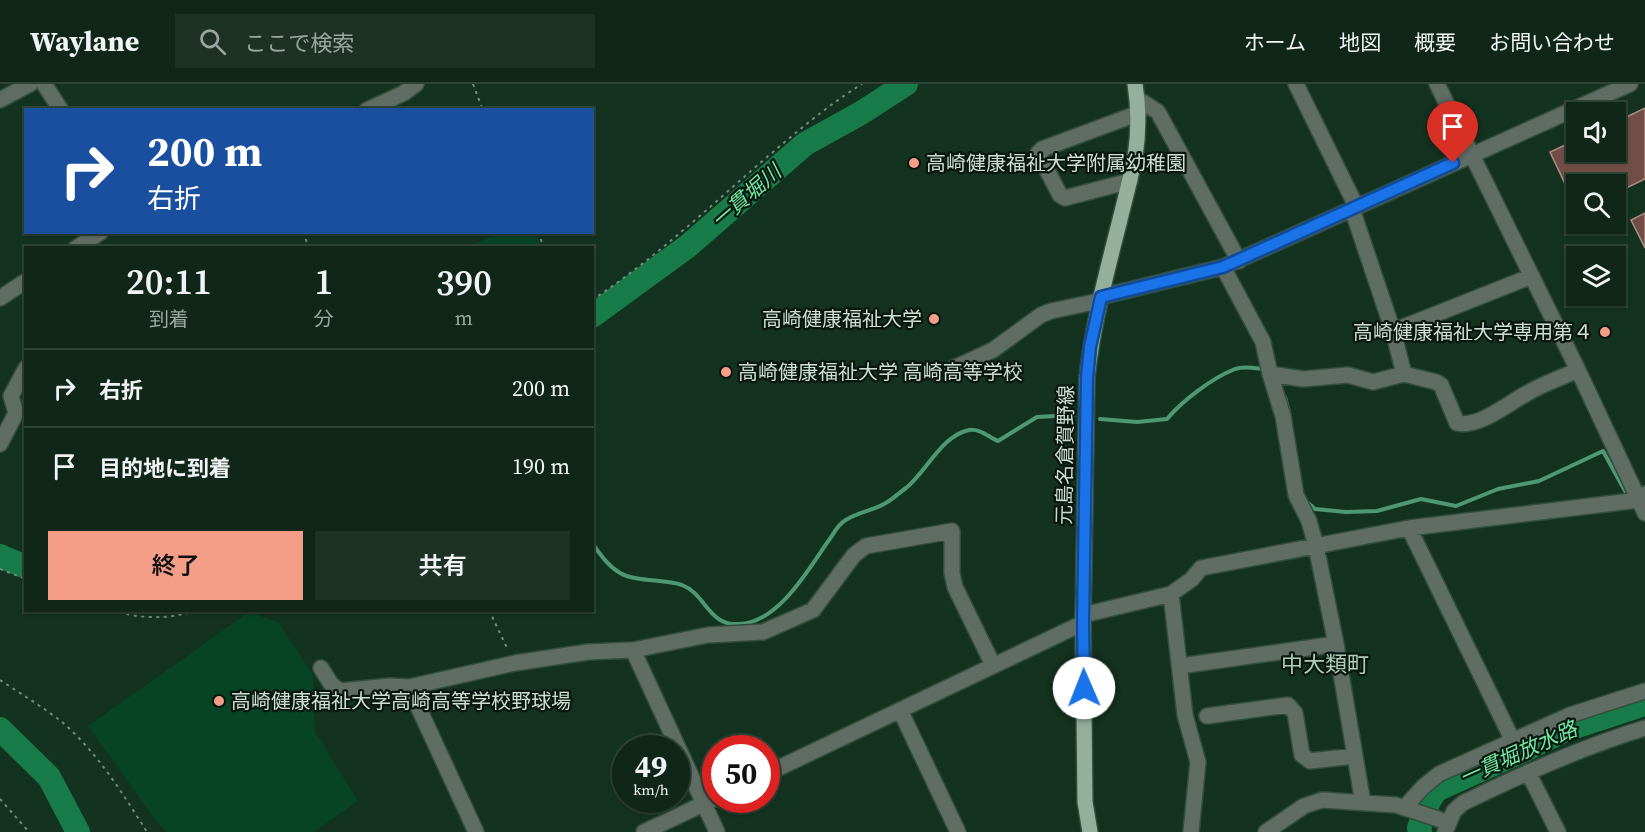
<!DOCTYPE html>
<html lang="ja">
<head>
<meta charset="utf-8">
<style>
	:root { --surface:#0f2618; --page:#1d3225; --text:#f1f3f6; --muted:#9ba5a2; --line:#2f4337; --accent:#f49e88 }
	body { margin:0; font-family:"Source Serif 4","Noto Sans JP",serif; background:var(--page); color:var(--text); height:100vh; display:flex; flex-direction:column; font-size:22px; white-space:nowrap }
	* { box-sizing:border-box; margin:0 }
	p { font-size:20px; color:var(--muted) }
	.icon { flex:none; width:33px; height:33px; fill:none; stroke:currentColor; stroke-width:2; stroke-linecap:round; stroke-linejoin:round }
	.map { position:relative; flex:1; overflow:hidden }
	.drawer { position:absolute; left:24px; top:162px; width:570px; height:366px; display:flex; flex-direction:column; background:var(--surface); border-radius:0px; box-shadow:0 2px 4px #0004,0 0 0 2px var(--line) }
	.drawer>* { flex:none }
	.hud { position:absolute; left:24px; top:24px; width:570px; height:126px; border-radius:0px; box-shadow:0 2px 4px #0004,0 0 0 2px var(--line); background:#1a4fa0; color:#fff; overflow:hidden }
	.controls { position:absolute; left:1566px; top:18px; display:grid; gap:12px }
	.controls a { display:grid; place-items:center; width:60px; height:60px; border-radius:0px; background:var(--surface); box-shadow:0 2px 4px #0004,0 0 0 2px var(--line); font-size:30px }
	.speed { position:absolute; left:612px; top:651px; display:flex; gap:12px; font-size:30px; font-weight:700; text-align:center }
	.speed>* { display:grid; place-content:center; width:78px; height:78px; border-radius:50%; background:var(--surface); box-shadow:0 2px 4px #0004,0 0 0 2px var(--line); line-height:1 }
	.speed small { font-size:15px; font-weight:400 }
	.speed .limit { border:9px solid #d22; background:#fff; color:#111 }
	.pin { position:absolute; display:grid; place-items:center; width:51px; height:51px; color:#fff; margin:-62px -26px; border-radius:50% 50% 50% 0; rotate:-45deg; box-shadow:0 0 6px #0007 }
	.pin .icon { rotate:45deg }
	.me { position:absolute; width:66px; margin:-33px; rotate:359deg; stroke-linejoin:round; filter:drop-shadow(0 0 4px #0008) }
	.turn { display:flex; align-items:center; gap:21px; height:126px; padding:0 24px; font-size:27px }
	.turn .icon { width:78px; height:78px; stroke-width:2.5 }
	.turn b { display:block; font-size:42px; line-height:51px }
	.eta { display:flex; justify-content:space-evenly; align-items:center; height:102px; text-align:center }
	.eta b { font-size:36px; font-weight:600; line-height:42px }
	.action { display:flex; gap:12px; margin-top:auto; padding:12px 24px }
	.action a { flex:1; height:69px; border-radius:0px; background:var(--accent); color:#111; font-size:24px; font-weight:600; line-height:69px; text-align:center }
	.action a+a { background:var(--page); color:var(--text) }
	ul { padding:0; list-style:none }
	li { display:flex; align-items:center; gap:18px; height:78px; padding:0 24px; border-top:2px solid var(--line) }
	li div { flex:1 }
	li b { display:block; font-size:22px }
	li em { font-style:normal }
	header { display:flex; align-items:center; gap:36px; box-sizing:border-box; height:84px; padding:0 30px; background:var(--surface); border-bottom:2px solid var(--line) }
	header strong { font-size:28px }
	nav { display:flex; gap:33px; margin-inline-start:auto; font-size:21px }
	.search { width:420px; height:54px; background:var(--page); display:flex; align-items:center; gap:15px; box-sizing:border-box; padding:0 21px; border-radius:0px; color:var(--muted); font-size:22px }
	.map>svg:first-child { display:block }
	.green { fill:#064425 }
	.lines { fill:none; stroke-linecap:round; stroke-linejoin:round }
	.stream { stroke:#4e9973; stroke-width:4 }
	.river { stroke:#177c4a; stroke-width:24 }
	.building { fill:#704e45; stroke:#b28c82; stroke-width:1.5 }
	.minor-casing { stroke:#324e3c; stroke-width:18 }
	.major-casing { stroke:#324e3c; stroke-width:18 }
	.path { stroke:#738a7c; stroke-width:2; stroke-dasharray:3 4.5; stroke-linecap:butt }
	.minor { stroke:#606d64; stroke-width:15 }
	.major { stroke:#94b09d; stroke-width:15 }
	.route-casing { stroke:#114b97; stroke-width:15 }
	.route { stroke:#1a73e8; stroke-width:10 }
	.poi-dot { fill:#f49e88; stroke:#0a160f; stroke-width:2 }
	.labels { text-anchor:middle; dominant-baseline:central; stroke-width:4.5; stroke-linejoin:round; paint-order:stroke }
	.poi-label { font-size:20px; fill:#cdded2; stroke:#0a160f; text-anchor:start }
	.street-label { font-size:20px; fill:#cdded2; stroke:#0a160f }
	.water-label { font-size:21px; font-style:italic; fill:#71e9a2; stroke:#0a160f }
	.quarter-label { font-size:22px; fill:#acceb7; stroke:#0a160f }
</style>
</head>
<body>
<header>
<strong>Waylane</strong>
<div class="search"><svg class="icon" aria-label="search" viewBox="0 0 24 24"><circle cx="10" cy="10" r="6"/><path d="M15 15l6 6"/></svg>ここで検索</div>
<nav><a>ホーム</a><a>地図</a><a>概要</a><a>お問い合わせ</a></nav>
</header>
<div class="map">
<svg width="1645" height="748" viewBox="0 0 1645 748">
	<rect width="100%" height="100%" fill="#143220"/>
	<path class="green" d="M 498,149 L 535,149 L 541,163 L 469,163 Z
		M 249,528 L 278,538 L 313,591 L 315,648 L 358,717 L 314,748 L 168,748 L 159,741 L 88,642 Z"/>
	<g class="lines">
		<path class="stream" d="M 1285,313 L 1289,328
			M 1100,335 L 1137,338 L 1167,335 C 1182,317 1212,294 1235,285 C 1244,282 1254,284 1263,285
			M 1307,418 L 1315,425 L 1346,428 L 1377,427 L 1421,415 L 1456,422 L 1498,405 L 1539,397 L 1603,367 L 1625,407
			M 592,459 C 600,470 608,482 620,489 C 636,498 663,495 682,501 C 706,510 708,542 739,540 C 779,539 809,484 829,456 C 833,451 837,442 843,438 C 854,429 872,427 884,420 C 892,416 899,409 906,404 C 927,387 941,352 969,346 C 979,344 989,353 998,357 L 1037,333 L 1074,331"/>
		<path class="river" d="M 592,232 L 688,162 L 805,60 L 861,29 L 906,0
			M 0,472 L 26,483
			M 0,645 L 49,693 L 78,748
			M 1420,748 L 1419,744 L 1429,717 L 1436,706 L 1527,665 L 1565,646 L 1645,620"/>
	</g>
	<path class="building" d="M 1645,24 L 1645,95 L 1616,109 L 1616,100 L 1576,100 L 1576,123 L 1550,68 L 1576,56 L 1576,68 L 1616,68 L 1616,38 Z
		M 1645,129 L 1645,164 L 1631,136 Z"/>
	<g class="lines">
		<g class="minor-casing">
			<path id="minor" d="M 44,0 L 61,26
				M 1296,0 L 1356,122
				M 1437,0 L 1578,286 L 1645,429
				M 1138,15 L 1158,28 L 1239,177
				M 0,16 L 30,0
				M 367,26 L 404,9 L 416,0
				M 1130,97 L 1065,114 L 1060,111 L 1038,69 L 1042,65 L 1139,29
				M 1352,125 L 1393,247 L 1404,290
				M 76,164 L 101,148
				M 1223,183 L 1263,258 L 1270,290 L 1283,332 L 1296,411 L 1309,437 L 1316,462 L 1336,560 L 1363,719
				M 1100,213 L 1223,183 L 1630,0
				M 0,214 L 26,197
				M 1393,247 L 1532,192
				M 952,285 L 993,266 L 1041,231 L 1051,227 L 1099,217
				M 1270,290 L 1303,295 L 1348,291 L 1373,298 L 1404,290 L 1436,298 L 1441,301 L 1457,339 C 1479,344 1507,320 1526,310 C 1542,300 1561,294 1578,286
				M 0,360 L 16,329 L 11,312 L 26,284
				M 1409,444 L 1512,655
				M 1171,510 L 1185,631 L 1198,678 L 1191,748
				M 1083,531 L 1171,510 L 1192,495 L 1201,484 L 1409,444 L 1631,417 L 1645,410
				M 633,566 L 717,748
				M 1180,582 L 1336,560
				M 321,584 L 331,600 L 340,607 L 390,602 L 409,603 L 515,579 L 588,568 L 633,566 L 708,551 L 763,548 L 813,526 L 854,471 L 866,462 L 952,447 L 952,489 L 955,503 L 993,581
				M 409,603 L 476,748
				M 900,626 L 958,748
				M 1207,632 L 1288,621 L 1295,629 L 1302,671 L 1310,677 L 1355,672
				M 1528,688 L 1558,748
				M 766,690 L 1083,539
				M 1404,724 L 1423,703 L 1439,690 L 1570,631 L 1645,607
				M 644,748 L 716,714
				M 1266,748 L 1304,722 L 1322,716 L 1396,721 L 1438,735 L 1447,739
				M 1445,748 L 1454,727 L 1463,719 C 1522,690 1582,663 1645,644"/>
		</g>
		<g class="major-casing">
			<path id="major" d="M 1090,748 L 1085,718 L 1083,539 L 1087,294 C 1095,219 1119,147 1135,73 C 1139,48 1139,25 1135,0"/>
		</g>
		<path class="path" d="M 473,0 L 483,26
			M 303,148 L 309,164
			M 538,148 L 544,164
			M 592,216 C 653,176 706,126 760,79 C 793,51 825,23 862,0
			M 0,485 L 26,495
			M 112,526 C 138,535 171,536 197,526
			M 489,526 L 508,566
			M 0,596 C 21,610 43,623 62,638 C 97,668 123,710 147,748
			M 0,715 L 29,748"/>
		<use href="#minor" class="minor"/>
		<use href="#major" class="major"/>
	</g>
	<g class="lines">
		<g class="route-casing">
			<path id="route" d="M 1084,604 L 1083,539 L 1087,294 L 1090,263 L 1101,213 L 1223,183 L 1453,79"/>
		</g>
		<use href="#route" class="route"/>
	</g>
	<g class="poi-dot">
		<circle cx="914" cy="79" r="6"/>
		<circle cx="934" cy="235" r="6"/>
		<circle cx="1605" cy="248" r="6"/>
		<circle cx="726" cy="288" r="6"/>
		<circle cx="219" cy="617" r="6"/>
	</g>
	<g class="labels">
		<g class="poi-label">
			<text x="926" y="79">高崎健康福祉大学附属幼稚園</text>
			<text x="922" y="235" text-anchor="end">高崎健康福祉大学</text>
			<text x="1593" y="248" text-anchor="end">高崎健康福祉大学専用第４</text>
			<text x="738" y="288">高崎健康福祉大学 高崎高等学校</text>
			<text x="231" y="617">高崎健康福祉大学高崎高等学校野球場</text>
		</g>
		<g class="street-label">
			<text transform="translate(1065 371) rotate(-89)">元島名倉賀野線</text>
		</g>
		<g class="water-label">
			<text transform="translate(746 112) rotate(-41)">一貫堀川</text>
			<text transform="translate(1518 669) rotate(-24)">一貫堀放水路</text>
		</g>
		<g class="quarter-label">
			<text x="1325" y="580">中大類町</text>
		</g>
	</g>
</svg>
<div class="controls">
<a><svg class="icon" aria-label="sound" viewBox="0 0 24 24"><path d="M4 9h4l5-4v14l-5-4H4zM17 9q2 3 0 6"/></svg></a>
<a><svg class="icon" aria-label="search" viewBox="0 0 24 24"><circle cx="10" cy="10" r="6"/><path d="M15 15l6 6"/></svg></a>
<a><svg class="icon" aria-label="layers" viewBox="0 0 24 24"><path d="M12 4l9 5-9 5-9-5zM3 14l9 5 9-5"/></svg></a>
</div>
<div class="speed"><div>49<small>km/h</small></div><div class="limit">50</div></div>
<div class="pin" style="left:1453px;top:79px;background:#d93025"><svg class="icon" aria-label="arrive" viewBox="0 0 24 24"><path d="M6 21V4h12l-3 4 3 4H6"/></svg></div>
<svg class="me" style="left:1084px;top:604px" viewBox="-20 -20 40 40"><circle r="19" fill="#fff"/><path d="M0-13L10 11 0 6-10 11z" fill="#1a73e8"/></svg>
<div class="hud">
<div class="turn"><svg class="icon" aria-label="right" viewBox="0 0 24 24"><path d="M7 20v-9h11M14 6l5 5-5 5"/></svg><div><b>200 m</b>右折</div></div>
</div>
<section class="drawer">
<div class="eta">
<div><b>20:11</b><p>到着</p></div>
<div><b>1</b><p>分</p></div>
<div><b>390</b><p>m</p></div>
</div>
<ul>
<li><svg class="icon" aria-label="right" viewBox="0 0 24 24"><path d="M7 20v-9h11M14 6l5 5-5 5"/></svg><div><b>右折</b></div><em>200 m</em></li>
<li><svg class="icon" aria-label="arrive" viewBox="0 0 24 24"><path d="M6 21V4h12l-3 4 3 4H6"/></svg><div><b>目的地に到着</b></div><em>190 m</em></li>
</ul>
<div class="action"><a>終了</a><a>共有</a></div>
</section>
</div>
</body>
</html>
